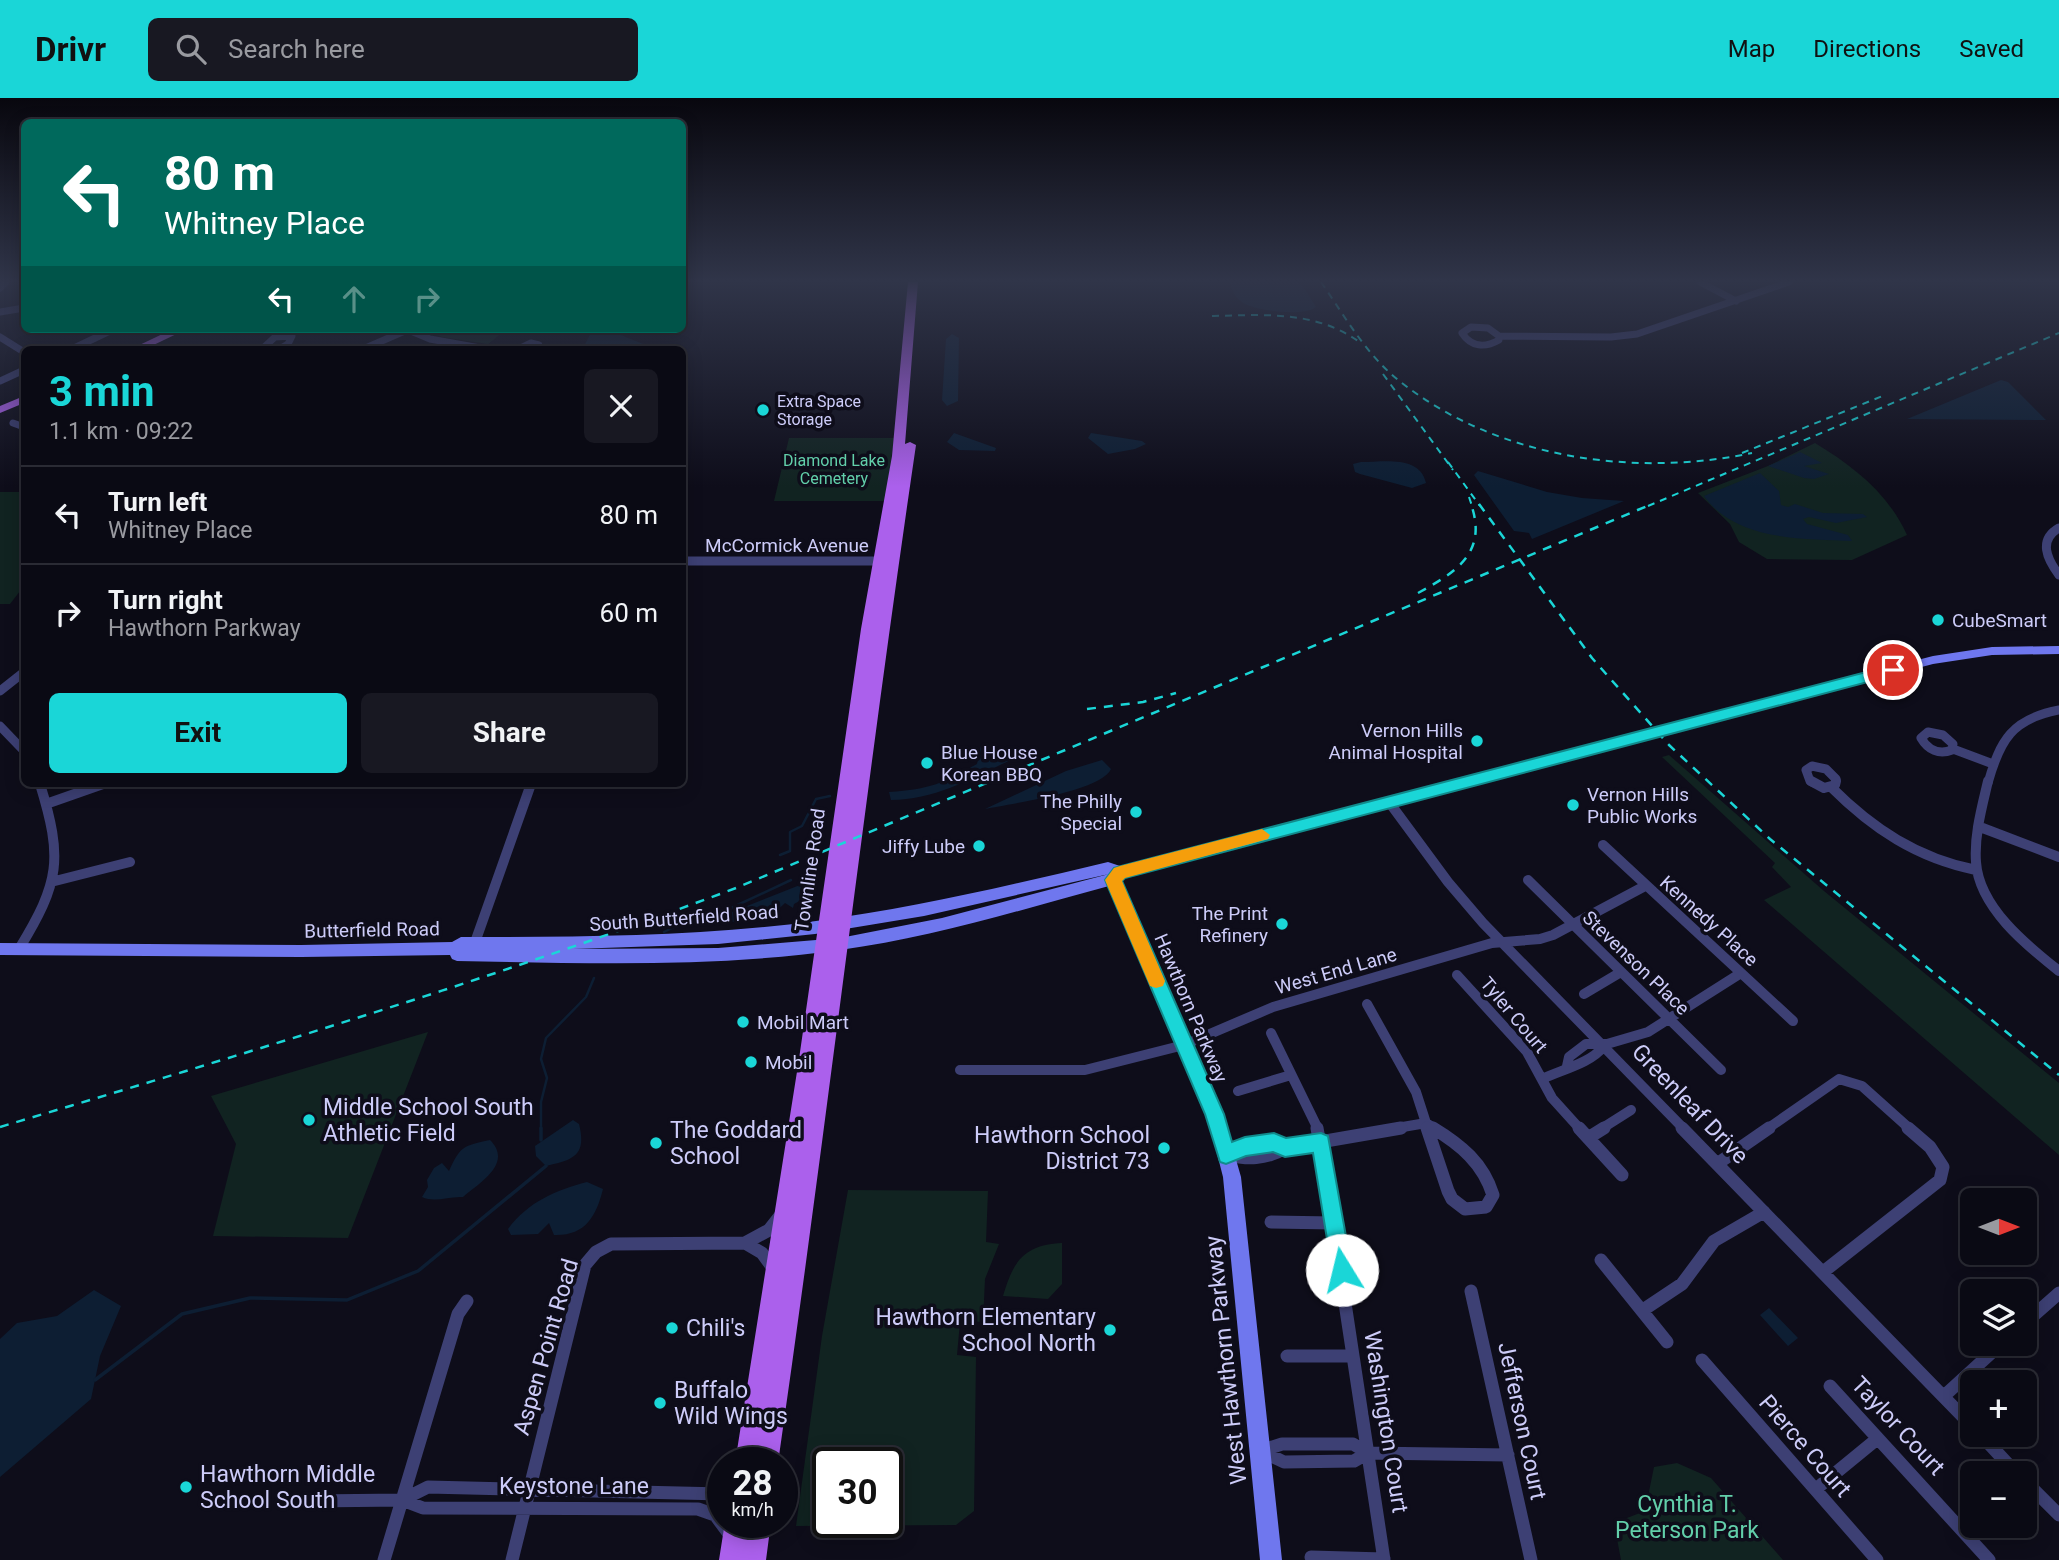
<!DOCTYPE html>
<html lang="en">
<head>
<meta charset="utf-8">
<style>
	:root { --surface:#0a0a14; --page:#181822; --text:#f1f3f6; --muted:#999aa0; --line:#2a2b34; --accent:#1ad6d7 }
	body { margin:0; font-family:Roboto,sans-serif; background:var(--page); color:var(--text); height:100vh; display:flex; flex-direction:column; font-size:26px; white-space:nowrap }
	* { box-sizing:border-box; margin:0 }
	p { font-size:23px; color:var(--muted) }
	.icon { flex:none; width:38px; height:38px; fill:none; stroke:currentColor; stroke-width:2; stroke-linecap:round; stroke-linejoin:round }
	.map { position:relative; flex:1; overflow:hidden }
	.sheet { position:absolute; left:21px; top:248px; width:665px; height:441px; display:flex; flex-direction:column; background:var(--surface); border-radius:10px; box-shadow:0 4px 18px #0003,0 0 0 2px var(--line) }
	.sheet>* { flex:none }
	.banner { position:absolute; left:21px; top:21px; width:665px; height:214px; border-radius:10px; box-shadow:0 4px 18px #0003,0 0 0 2px var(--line); background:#00695c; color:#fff; overflow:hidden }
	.needle { width:46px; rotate:90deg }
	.buttons { position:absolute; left:1960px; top:1090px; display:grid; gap:14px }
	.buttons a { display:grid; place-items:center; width:77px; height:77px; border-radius:10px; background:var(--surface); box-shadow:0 4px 18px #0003,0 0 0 2px var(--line); font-size:35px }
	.speed { position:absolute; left:707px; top:1349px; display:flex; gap:14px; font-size:35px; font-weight:700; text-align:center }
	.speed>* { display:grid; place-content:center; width:91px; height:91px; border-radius:50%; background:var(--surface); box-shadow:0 4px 18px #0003,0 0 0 2px var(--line); line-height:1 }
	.speed small { font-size:18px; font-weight:400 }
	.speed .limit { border:4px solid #111; border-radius:10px; background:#fff; color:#111 }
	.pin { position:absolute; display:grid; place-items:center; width:60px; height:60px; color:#fff; margin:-30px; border:4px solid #fff; border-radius:50%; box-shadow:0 2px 7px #0007 }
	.me { position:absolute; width:77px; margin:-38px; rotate:351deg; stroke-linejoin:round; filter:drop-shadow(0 0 5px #0008) }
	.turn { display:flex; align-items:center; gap:24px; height:147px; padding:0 28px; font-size:32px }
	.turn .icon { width:91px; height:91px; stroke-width:2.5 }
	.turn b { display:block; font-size:49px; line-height:60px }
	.lanes { display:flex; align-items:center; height:66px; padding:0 28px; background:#0003; justify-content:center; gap:35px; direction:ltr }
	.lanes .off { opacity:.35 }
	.round { display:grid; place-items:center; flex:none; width:74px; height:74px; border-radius:10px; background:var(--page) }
	.summary { display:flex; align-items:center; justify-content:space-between; height:119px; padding:0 28px }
	h1 { font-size:42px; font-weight:700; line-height:52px; color:var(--accent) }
	.cta { display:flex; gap:14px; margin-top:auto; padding:14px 28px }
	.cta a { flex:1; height:80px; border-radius:10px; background:var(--accent); color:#111; font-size:28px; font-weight:700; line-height:80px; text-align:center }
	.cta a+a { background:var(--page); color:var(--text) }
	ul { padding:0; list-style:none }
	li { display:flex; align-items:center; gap:21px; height:98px; padding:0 28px; border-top:2px solid var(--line) }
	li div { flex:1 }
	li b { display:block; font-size:26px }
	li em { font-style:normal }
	header { display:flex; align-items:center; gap:42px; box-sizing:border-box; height:98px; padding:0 35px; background:var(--accent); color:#111 }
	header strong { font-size:33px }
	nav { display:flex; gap:38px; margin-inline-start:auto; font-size:24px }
	.search { width:490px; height:63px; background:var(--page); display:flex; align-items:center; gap:18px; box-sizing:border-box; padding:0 24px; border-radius:10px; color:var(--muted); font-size:26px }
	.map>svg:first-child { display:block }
	.green { fill:#112321; fill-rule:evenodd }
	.water { fill:#0d1e33 }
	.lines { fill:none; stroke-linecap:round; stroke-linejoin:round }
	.stream-far1 { stroke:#0d1e33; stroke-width:2.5 }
	.stream { stroke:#0d1e33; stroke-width:3.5 }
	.street-far3 { stroke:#3d4074; stroke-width:7 }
	.street-far2 { stroke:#3d4074; stroke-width:9 }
	.street-far1 { stroke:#3d4074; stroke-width:10 }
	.street { stroke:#3d4074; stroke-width:13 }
	.secondary { fill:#6f77ee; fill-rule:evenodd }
	.primary { fill:#ab60ec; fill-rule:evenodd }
	.rail-far1 { stroke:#1ad6d7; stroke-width:2; stroke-dasharray:7 6; stroke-linecap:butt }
	.rail { stroke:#1ad6d7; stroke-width:2.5; stroke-dasharray:9 8; stroke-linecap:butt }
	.route { fill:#1ad6d7; stroke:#118b8c; stroke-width:2 }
	.slow { fill:#f59e0b }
	.poi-dot { fill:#1ad6d7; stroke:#0e0d1a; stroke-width:2.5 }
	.labels { text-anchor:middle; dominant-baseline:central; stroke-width:7; stroke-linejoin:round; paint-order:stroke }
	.far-poi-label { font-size:16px; fill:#cdccf9; stroke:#0e0d1a; text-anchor:start }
	.far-park-label { font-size:16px; fill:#62cfaa; stroke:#0e0d1a }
	.street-label { font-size:19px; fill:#cdccf9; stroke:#0e0d1a }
	.poi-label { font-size:19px; fill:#cdccf9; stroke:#0e0d1a; text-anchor:start }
	.near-street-label { font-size:23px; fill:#cdccf9; stroke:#0e0d1a }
	.near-poi-label { font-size:23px; fill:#cdccf9; stroke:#0e0d1a; text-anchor:start }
	.near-park-label { font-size:23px; fill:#62cfaa; stroke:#0e0d1a }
</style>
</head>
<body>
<header>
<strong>Drivr</strong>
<div class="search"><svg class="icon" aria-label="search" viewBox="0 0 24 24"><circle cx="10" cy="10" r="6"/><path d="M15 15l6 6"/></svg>Search here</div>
<nav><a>Map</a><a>Directions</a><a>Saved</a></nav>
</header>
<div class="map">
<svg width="2059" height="1462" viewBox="0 0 2059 1462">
	<rect width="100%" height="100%" fill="#0e0d1a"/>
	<path class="green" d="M 420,231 L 507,231 L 488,246 L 442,239 Z
		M 789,340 L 894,340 L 886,403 L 774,403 Z
		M 1815,345 C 1853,368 1888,395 1907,437 L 1852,462 L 1767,461 L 1739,444 L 1730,426 L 1698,395 L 1768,368 Z
		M 0,394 L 24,394 L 24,488 L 10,506 L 0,506 Z
		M 1669,657 L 1824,793 L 2059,985 L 2059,1057 L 1764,802 L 1791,789 L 1772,769 L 1775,765 L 1662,659 Z
		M 428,934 L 348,1140 L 213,1138 L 236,1046 L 211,998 Z
		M 848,1092 L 988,1093 L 986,1144 L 999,1146 L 985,1181 L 983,1224 L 961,1223 L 961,1213 L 957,1257 L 976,1259 L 974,1413 L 956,1427 L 796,1428 L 822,1238 ZM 828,1365 L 887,1365 L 887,1424 L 828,1424 Z
		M 1062,1145 L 1062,1186 L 1048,1201 L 1003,1198 C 1013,1164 1023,1147 1062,1145 Z
		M 1677,1365 L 1711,1380 L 1783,1462 L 1621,1462 L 1614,1425 L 1645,1413 L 1654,1369 Z"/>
	<path class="water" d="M 1230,184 L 1300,184 L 1316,209 C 1304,219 1259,213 1245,206 C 1236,201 1232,194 1230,184 Z
		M 593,231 L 606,231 L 658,252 L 583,250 Z
		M 952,236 L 959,240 L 958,303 L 947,308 L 942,302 L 946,241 Z
		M 2001,282 L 2008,284 L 2046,322 L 1907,321 Z
		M 954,335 L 996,350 L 995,353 L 959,352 L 947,344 Z
		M 1091,335 L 1142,343 L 1146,346 L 1135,351 L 1108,356 L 1088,340 Z
		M 1800,354 L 1822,365 L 1804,368 L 1829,376 L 1814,381 L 1804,380 L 1768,368 Z
		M 1361,364 C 1384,364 1420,357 1426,385 L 1412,390 L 1360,376 L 1355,374 L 1353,366 Z
		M 1478,373 L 1547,394 L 1582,400 L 1624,403 L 1532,441 L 1529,435 L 1514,433 L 1474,377 Z
		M 1760,375 L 1779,393 L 1781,407 L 1788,409 L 1795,406 L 1823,415 L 1863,416 L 1867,419 L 1836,425 L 1809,419 L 1803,421 L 1807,426 L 1848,437 L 1852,443 C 1803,441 1736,443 1704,398 Z
		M 981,647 L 1002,649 L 1021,657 C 980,676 938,702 891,702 L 889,694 C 931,691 941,686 977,666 Z
		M 1102,662 L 1111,671 C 1102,693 1010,706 985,711 L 1066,673 Z
		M 810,783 L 805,800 L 794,806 L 793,810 L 785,805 L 768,821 L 699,827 Z
		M 573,1022 L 579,1026 C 587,1058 573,1062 546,1068 L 536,1058 L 535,1048 Z
		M 490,1042 C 513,1065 481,1084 463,1099 C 449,1098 435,1105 422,1099 L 428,1089 L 427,1082 L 434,1070 L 442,1065 L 449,1073 C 460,1049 462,1048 490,1042 Z
		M 587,1084 L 603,1091 C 596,1119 585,1138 554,1137 L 549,1125 L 538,1136 L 511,1137 L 508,1131 C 528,1104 556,1092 587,1084 Z
		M 94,1192 L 121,1208 L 100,1258 L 91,1301 L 0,1379 L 0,1241 L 17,1225 L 57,1218 Z
		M 1769,1210 L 1798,1240 L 1788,1248 L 1760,1217 Z"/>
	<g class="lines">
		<path class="stream-far1" d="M 780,757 L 790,753 L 790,734 L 802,728 L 816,701 L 830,698
			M 664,834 L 682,825 L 731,810 L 791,782
			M 541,1031 L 541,1004 L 547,980 L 541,961 L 546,940 L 586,899 L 594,880"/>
		<path class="stream" d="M 541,1030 L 541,1042
			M 95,1282 L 182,1216 L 250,1200 L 347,1202 L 418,1173 L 546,1068"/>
		<path class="street-far3" d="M 1700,184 L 1736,203
			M 0,190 L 6,184
			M 0,214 L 24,210
			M 1471,229 L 1488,230 L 1499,238 L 1499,242 C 1485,250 1471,249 1462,235 Z
			M 406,231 L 430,241 L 491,252
			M 1499,238 L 1611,239 L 1637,236 L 1789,184
			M 0,239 L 24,254
			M 70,252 L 114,231
			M 261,252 L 275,239 L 292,238 L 288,246 L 278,252
			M 361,252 L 407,232
			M 517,252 L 531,245 L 539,247 L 539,252
			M 0,283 L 24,272
			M 13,325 L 24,329"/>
		<path class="street-far2" d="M 2059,430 C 2038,442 2047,461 2059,477
			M 682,463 L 885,463
			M 0,593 L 24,574
			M 0,628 L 24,653
			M 1928,634 L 1943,637 L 1953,646 L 1952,652 C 1939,657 1928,652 1921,640 Z
			M 1953,651 L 1993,666
			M 1814,685 L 1810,683 L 1806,672 L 1812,668 L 1826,671 L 1836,681 L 1835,685
			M 1988,685 C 2000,642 2012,621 2059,612"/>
		<path class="street-far1" d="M 1811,683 L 1824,690 L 1835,687 L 1836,683
			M 1988,683 C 1982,709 1974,737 1976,764 C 1979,809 2026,847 2059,873
			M 393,686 L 531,686
			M 1831,689 C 1873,731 1917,760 1976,772
			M 1389,704 L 1448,784 L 1483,825 L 1684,1031
			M 46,706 L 103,686
			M 1980,729 L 2059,759
			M 1603,747 L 1793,923
			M 1528,782 L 1721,972
			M 51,784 L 130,764
			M 473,850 L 531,686
			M 19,851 C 60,784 63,761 40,686
			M 1457,877 L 1527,954 L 1552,1000 L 1580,1031
			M 1584,896 L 1621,874
			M 1367,906 L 1416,994 L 1426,1025 L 1391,1031
			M 1271,935 L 1318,1031
			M 1567,968 L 1569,959 L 1586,946 L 1607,946 L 1648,934 L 1741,875
			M 960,972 L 1085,972 L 1184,947 L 1273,909 L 1492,845 L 1540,841 L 1553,837 L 1645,788
			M 1542,981 C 1561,972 1591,965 1603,949
			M 1238,993 L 1291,977
			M 1428,1031 L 1426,1025 L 1436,1031
			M 1601,1031 L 1631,1012
			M 1767,1031 L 1839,981 L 1862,988 L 1910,1031"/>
		<path class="street" d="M 1317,1030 L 1342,1172
			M 1427,1030 L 1448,1093 L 1452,1101 L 1465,1111 L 1486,1109 L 1493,1097 C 1483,1065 1461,1047 1433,1030
			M 1579,1030 L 1622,1077
			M 1682,1030 L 1972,1328
			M 1588,1040 L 1604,1030
			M 1263,1045 L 1285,1050 C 1266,1062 1247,1061 1226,1057 Z
			M 1285,1050 L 1401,1030
			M 1717,1066 L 1769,1030
			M 1271,1124 L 1334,1125
			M 745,1145 L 762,1155 L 773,1170
			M 1601,1162 L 1667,1244
			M 1823,1174 L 1940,1082 L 1943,1069 L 1930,1049 L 1908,1030
			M 1343,1192 L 1384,1462
			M 1471,1193 L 1531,1462
			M 1643,1212 L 1682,1186 L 1714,1143 L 1764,1114
			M 2025,1225 L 2059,1195
			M 1287,1258 L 1352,1258
			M 1702,1262 L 1877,1462
			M 1830,1288 L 1989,1462
			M 1944,1298 L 2001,1246
			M 1981,1337 L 2017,1376
			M 1260,1353 L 1282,1346 L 1353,1346 L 1368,1355 L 1508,1357
			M 1261,1353 L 1284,1364 L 1354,1363 L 1368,1355
			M 2025,1383 L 2059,1417
			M 1816,1391 L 1877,1341
			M 402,1402 L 428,1389 L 723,1396
			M 311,1403 L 402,1402 L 423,1410 L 698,1411 L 715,1417 L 732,1440
			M 1969,1437 L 1979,1428
			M 1311,1459 L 1384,1461
			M 384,1462 L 458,1216 L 467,1203
			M 512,1462 L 585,1167 L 596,1154 L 611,1146 L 745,1145 L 769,1132 L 780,1118"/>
		<path class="secondary" d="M 2059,548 L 2059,556 L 1992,557 L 1933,566 L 1125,779 L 1121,782 L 1223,1016 L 1241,1079 L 1282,1462 L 1260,1462 L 1223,1079 L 1207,1016 L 1109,788 C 1020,812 931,840 840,852 C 713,870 584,865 457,863 L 452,861 L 450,857 L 301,859 L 0,857 L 0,845 L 301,847 L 452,844 L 461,839 C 580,839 699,839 816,823 C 915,810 1011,787 1108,764 L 1120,768 L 1933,558 L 1992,549 ZM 1109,776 L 942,820 L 840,840 L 718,850 L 573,851 L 718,846 L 815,836 L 924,818 Z"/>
		<path class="primary" d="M 908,184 L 918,184 L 905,346 L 910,344 L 916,347 C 866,686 827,1026 778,1365 L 735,1365 L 799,961 L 861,531 L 892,358 Z
			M 173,231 L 187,231 L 143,252 L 129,252 Z
			M 24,298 L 24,305 L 0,315 L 0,308 Z
			M 725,1424 L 771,1424 L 766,1462 L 719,1462 Z"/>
		<path class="rail-far1" d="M 1321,184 C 1344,217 1365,255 1397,281 C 1494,360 1633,380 1752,355
			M 1212,218 C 1263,217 1314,212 1358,243
			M 1383,276 L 1453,372
			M 1742,355 L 1885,297
			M 1448,364 L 1480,408
			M 1469,399 L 1472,408
			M 1648,408 L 2059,235"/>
		<path class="rail" d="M 1479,406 L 1592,560 L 1669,647 L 1770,741 L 2059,977
			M 1418,495 C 1456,474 1488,455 1471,406
			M 1087,611 L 1143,604 L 1176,595
			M 0,1029 C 247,955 494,881 736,790 L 1652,406"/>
	</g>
	<linearGradient id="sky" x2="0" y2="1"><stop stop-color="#08070e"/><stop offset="0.47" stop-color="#303549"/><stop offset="1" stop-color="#303549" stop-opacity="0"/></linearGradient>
	<rect width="2059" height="389" fill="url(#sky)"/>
	<path class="route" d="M 1893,567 L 1898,569 L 1898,576 L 1125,780 L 1122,783 L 1224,1016 L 1232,1044 L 1245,1039 L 1274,1035 L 1286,1040 L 1321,1035 L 1328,1038 L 1352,1172 L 1349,1179 L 1342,1183 L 1335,1179 L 1332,1172 L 1313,1055 L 1285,1059 L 1273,1054 L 1246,1058 L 1226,1066 L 1220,1064 L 1205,1016 L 1105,782 L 1114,770 Z"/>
	<path class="slow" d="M 1262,731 L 1270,737 L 1268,741 L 1125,780 L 1122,783 L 1165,883 L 1163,888 L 1156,890 L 1150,888 L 1105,782 L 1114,770 L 1120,768 Z"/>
	<g class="poi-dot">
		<circle cx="763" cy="312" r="7"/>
		<circle cx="1938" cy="522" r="7"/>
		<circle cx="1477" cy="643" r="7"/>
		<circle cx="927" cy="665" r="7"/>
		<circle cx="1573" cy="707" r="7"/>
		<circle cx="1136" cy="714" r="7"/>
		<circle cx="979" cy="748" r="7"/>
		<circle cx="1282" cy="826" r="7"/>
		<circle cx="743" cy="924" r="7"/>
		<circle cx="751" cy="964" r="7"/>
		<circle cx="309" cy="1022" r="7"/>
		<circle cx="656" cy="1045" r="7"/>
		<circle cx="1164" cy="1050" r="7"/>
		<circle cx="672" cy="1230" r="7"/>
		<circle cx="1110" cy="1232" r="7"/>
		<circle cx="660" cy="1305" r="7"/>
		<circle cx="186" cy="1389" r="7"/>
	</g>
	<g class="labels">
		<g class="far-poi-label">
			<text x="777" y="303">Extra Space<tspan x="777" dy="18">Storage</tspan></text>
		</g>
		<g class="far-park-label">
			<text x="834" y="362">Diamond Lake<tspan x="834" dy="18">Cemetery</tspan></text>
		</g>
		<g class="street-label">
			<text x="787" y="447">McCormick Avenue</text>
			<text transform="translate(810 772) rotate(-82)">Townline Road</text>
			<text transform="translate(684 820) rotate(-4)">South Butterfield Road</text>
			<text transform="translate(1709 823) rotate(42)">Kennedy Place</text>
			<text transform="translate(372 832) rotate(-1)">Butterfield Road</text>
			<text transform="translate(1636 865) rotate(44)">Stevenson Place</text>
			<text transform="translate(1336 873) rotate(-16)">West End Lane</text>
			<text transform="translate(1191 910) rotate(67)">Hawthorn Parkway</text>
			<text transform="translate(1514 917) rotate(50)">Tyler Court</text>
		</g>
		<g class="poi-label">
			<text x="1952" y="522">CubeSmart</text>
			<text x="1463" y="632" text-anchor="end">Vernon Hills<tspan x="1463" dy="22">Animal Hospital</tspan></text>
			<text x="941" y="654">Blue House<tspan x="941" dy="22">Korean BBQ</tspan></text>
			<text x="1587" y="696">Vernon Hills<tspan x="1587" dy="22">Public Works</tspan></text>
			<text x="1122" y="703" text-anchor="end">The Philly<tspan x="1122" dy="22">Special</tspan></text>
			<text x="965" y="748" text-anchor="end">Jiffy Lube</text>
			<text x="1268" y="815" text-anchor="end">The Print<tspan x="1268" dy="22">Refinery</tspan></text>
			<text x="757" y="924">Mobil Mart</text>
			<text x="765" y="964">Mobil</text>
		</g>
		<g class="near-street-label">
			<text transform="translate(1690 1006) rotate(46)">Greenleaf Drive</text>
			<text transform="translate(546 1249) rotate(-74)">Aspen Point Road</text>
			<text transform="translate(1226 1262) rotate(-96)">West Hawthorn Parkway</text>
			<text transform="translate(1522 1323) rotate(78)">Jefferson Court</text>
			<text transform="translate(1386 1324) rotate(81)">Washington Court</text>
			<text transform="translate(1898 1328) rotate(47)">Taylor Court</text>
			<text transform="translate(1805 1348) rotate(49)">Pierce Court</text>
			<text x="574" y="1388">Keystone Lane</text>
		</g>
		<g class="near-poi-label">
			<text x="323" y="1009">Middle School South<tspan x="323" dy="26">Athletic Field</tspan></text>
			<text x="670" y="1032">The Goddard<tspan x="670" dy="26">School</tspan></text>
			<text x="1150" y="1037" text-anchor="end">Hawthorn School<tspan x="1150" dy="26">District 73</tspan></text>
			<text x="1096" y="1219" text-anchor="end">Hawthorn Elementary<tspan x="1096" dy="26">School North</tspan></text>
			<text x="686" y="1230">Chili's</text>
			<text x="674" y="1292">Buffalo<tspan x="674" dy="26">Wild Wings</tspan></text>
			<text x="200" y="1376">Hawthorn Middle<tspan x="200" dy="26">School South</tspan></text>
		</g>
		<g class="near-park-label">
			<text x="1687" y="1406">Cynthia T.<tspan x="1687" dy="26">Peterson Park</tspan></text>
		</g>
	</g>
</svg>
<div class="buttons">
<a><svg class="needle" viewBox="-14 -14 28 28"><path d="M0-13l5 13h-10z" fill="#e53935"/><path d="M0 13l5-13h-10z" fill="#999aa0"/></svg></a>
<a><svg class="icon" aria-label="layers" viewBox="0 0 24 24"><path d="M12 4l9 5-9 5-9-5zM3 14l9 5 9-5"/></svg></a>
<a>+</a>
<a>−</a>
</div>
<div class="speed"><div>28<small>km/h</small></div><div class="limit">30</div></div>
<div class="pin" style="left:1893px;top:572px;background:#d93025"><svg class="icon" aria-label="arrive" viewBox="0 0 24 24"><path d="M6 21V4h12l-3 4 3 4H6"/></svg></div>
<svg class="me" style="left:1342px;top:1172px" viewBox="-20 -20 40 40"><circle r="19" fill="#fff"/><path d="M0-13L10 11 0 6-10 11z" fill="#1ad6d7"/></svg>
<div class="banner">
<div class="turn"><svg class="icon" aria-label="left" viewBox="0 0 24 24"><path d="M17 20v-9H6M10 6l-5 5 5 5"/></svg><div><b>80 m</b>Whitney Place</div></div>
<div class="lanes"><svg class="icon" aria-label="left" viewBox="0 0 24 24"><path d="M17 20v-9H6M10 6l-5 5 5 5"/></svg><svg class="icon off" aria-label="ahead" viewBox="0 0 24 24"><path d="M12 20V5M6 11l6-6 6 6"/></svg><svg class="icon off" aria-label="right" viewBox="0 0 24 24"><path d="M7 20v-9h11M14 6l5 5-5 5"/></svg></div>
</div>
<section class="sheet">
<div class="summary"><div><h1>3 min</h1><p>1.1 km · 09:22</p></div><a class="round"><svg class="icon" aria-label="close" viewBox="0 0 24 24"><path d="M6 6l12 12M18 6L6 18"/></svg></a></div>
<ul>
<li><svg class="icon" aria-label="left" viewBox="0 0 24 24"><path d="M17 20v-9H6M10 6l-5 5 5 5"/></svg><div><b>Turn left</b><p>Whitney Place</p></div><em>80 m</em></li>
<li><svg class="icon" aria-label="right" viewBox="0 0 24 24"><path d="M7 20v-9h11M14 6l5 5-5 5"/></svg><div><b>Turn right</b><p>Hawthorn Parkway</p></div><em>60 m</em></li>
</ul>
<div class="cta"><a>Exit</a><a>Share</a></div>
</section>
</div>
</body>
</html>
